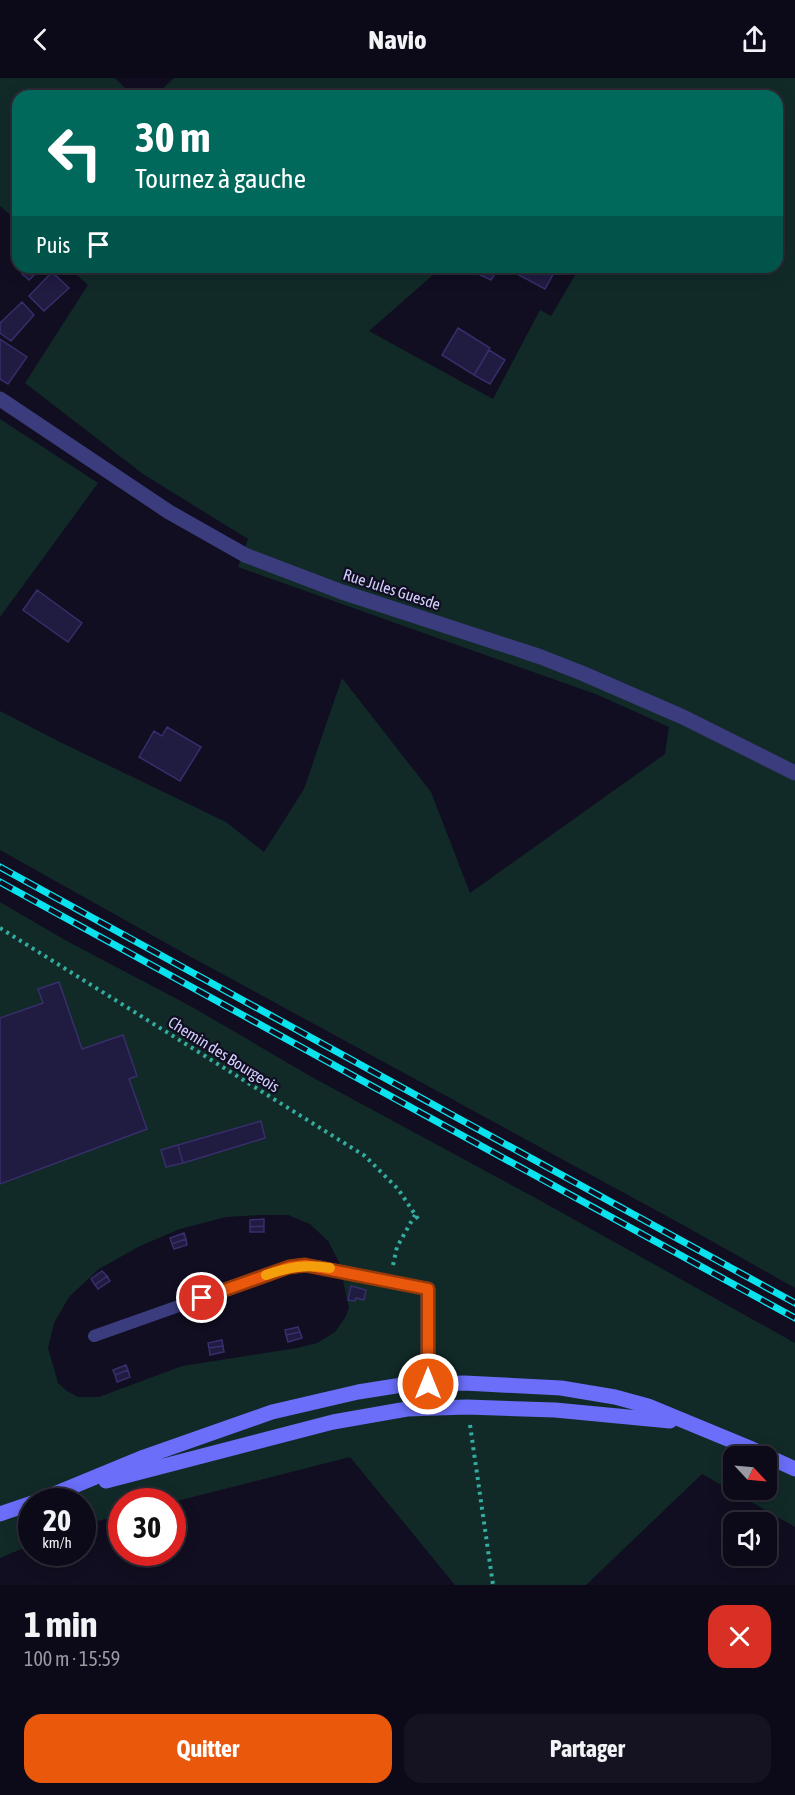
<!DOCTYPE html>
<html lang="fr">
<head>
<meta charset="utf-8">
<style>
	:root { --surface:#0c0a18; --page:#151321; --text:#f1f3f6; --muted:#9a9aa2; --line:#2c2b37; --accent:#ea580c }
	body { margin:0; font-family:"Asap Condensed",sans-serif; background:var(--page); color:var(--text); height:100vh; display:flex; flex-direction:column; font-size:22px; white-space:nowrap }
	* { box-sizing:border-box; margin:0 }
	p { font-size:20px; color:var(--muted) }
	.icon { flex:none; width:33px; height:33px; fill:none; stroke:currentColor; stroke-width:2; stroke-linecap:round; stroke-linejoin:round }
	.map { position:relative; height:1507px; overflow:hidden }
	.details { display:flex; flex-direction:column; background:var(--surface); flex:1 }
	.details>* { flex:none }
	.banner { position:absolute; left:12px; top:12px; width:771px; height:183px; border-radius:18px; box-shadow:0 3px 15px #0003,0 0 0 2px var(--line); background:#00695c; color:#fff; overflow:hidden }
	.needle { width:39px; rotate:116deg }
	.fabs { position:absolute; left:723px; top:1368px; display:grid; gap:12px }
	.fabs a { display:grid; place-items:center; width:54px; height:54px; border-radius:12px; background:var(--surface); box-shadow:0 3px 15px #0003,0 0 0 2px var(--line); font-size:30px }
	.speed { position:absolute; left:18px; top:1410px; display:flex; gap:12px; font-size:30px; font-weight:700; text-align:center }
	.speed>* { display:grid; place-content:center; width:78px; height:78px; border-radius:50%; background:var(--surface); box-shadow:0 3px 15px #0003,0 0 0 2px var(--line); line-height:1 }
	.speed small { font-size:15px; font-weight:400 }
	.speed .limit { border:9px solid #d22; background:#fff; color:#111 }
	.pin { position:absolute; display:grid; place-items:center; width:51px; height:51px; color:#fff; margin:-26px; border:3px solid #fff; border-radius:50%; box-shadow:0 2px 6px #0007 }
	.me { position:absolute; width:66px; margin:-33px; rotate:0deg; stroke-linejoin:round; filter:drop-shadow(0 0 4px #0008) }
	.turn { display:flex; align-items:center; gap:21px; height:126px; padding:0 24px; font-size:27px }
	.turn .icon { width:78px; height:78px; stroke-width:2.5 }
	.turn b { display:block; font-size:42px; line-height:51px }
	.then { display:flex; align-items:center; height:57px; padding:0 24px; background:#0003; gap:12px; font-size:22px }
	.round { display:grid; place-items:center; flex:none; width:63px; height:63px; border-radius:18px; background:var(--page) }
	.summary { display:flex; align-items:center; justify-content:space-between; height:102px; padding:0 24px }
	h1 { font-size:36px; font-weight:700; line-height:45px }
	.primary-button { display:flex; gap:12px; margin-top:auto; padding:12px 24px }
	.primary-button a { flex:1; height:69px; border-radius:18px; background:var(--accent); color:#fff; font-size:24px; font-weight:700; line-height:69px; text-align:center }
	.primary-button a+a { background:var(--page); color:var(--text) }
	header { display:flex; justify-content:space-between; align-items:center; height:78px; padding:0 24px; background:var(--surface); font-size:27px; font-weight:700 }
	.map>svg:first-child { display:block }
	.green { fill:#112a28; fill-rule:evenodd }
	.building { fill:#201b40; stroke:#372e6b; stroke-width:1.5 }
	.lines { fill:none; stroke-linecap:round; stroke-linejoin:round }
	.path { stroke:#33ada0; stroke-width:4; stroke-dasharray:3 4.5; stroke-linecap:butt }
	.lane { stroke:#3b3c7d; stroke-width:12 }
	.street { stroke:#3b3c7d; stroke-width:15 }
	.secondary { stroke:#6a6ef9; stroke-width:15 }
	.rail-casing { stroke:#0ae3ee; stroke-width:7 }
	.rail { stroke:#100e20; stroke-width:4.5; stroke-dasharray:14; stroke-linecap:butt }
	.route-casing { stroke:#983908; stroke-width:15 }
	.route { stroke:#ea580c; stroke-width:10 }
	.slow { stroke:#f59e0b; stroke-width:10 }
	.labels { text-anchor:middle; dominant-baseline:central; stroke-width:4.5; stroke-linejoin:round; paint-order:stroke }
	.street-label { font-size:16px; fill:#d2cffd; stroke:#100e20 }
</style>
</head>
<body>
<header><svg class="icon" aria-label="back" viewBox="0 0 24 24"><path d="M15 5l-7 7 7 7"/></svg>Navio<svg class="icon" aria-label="share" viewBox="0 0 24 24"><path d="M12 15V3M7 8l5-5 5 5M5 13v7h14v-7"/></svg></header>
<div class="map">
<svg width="795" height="1507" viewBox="0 0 795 1507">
	<rect width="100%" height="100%" fill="#100e20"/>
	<path class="green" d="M 0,0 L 115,0 L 133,18 L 18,18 L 18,144 L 0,128 Z
		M 174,0 L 795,0 L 795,1210 L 683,1147 L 182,874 L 0,772 L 0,633 L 60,664 L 226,744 L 264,774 L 304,711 L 342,600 L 431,714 L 470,815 L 665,676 L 669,649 L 598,617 L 238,489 L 248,461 L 143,396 L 25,305 L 88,207 L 68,189 L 442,189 L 369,253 L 493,321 L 540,232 L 551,238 L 580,189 L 777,189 L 777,18 L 155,18 Z
		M 0,341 L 98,405 L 0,539 Z
		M 0,824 L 65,862 L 194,930 L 310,998 L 541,1123 L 795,1265 L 795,1449 L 702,1396 L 586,1507 L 455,1507 L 350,1379 L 173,1424 L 122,1424 L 121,1437 L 83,1447 L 82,1424 L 32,1424 L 31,1467 L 0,1480 ZM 262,1137 L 288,1137 L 310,1146 L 328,1163 L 339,1184 L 349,1230 L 345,1240 L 335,1254 L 317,1265 L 297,1270 L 182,1288 L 99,1319 L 78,1319 L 67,1313 L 58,1305 L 48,1270 L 54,1245 L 69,1219 L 99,1191 L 140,1168 L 180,1151 L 226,1139 ZM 734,1378 L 766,1378 L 766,1412 L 734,1412 Z"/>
	<path class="building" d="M 30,189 L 41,190 L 29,202 L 22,196 Z
		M 472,189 L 504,189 L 498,191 L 491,202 L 470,192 Z
		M 504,189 L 552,189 L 556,191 L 545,211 Z
		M 52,194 L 69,210 L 44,233 L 29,218 Z
		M 22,224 L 34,237 L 11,263 L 0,255 L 0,245 Z
		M 458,250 L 490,270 L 474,297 L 442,277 Z
		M 0,261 L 27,279 L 8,306 L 0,301 Z
		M 489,272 L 505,282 L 490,306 L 474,297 Z
		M 37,512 L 82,545 L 68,564 L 23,532 Z
		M 167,649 L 201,669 L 180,703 L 139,679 L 154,653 L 162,658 Z
		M 59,904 L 82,971 L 123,957 L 137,998 L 129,1001 L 147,1051 L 0,1106 L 0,940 L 43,925 L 38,911 Z
		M 261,1043 L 265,1060 L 183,1085 L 178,1067 Z
		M 178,1067 L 183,1085 L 166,1089 L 161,1072 Z
		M 264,1141 L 264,1148 L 250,1149 L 250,1142 Z
		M 264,1148 L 264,1154 L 250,1154 L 250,1149 Z
		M 184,1155 L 186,1161 L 172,1166 L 170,1160 Z
		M 186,1161 L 187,1167 L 174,1171 L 172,1166 Z
		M 102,1193 L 107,1198 L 95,1207 L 91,1201 Z
		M 107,1198 L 110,1203 L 98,1211 L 95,1207 Z
		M 351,1208 L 366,1212 L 364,1222 L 356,1220 L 355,1223 L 348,1222 Z
		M 298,1249 L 300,1254 L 286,1257 L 285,1252 Z
		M 300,1254 L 302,1260 L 288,1264 L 286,1257 Z
		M 222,1262 L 223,1268 L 209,1270 L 208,1265 Z
		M 223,1268 L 224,1274 L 210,1277 L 209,1270 Z
		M 126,1287 L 128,1292 L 115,1297 L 113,1292 Z
		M 128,1292 L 130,1299 L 117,1304 L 115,1297 Z"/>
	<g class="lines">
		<path class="path" d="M 0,850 L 365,1078 L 398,1111 L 418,1141
			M 393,1187 L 397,1169 L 415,1137
			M 470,1347 L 493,1507"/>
		<path class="lane" d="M 94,1258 L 289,1189 L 318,1188 L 428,1211"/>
		<path class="street" d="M 0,321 L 169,434 L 245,477 L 342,514 L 541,579 L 584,596 L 683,639 L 795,695
			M 428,1211 L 428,1330"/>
		<path class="secondary" d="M 106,1403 L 333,1344 L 407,1331 L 467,1329 L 555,1332 L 670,1343
			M 35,1424 L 144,1379 L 272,1334 L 358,1314 L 402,1307 L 428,1306 L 464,1305 L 561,1310 L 615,1319 L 648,1328 L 752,1371 L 795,1391
			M 0,1436 L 32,1425"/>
		<g class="rail-casing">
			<path id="rail" d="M 0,789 L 795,1225
				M 0,804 L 795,1240"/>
		</g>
		<use href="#rail" class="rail"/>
	</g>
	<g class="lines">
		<g class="route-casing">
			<path id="route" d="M 202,1220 L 289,1189 L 305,1187 L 428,1211 L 428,1306"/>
		</g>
		<use href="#route" class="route"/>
		<path class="slow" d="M 266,1197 C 289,1189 306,1186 330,1190"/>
	</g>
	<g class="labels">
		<g class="street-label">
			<text transform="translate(392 511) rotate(18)">Rue Jules Guesde</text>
			<text transform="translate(224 976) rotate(32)">Chemin des Bourgeois</text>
		</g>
	</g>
</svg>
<div class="fabs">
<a><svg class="needle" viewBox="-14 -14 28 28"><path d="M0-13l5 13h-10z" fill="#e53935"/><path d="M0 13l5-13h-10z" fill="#9a9aa2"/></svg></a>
<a><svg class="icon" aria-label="sound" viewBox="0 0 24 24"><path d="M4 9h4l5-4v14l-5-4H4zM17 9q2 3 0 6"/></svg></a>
</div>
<div class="speed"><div>20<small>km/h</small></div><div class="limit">30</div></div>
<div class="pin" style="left:202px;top:1220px;background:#d93025"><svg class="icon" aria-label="arrive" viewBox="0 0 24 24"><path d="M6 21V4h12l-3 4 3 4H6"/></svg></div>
<svg class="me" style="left:428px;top:1306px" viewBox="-20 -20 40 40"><circle r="17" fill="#ea580c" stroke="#fff" stroke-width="3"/><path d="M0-11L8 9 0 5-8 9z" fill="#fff"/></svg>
<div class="banner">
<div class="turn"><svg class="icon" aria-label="left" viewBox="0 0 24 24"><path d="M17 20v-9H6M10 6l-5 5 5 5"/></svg><div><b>30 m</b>Tournez à gauche</div></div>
<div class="then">Puis<svg class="icon" aria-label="arrive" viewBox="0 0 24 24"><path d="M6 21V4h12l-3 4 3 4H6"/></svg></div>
</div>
</div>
<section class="details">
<div class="summary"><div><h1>1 min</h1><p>100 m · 15:59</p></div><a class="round" style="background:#d93025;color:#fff"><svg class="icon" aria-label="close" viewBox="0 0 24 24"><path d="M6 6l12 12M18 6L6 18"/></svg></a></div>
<div class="primary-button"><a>Quitter</a><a>Partager</a></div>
</section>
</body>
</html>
